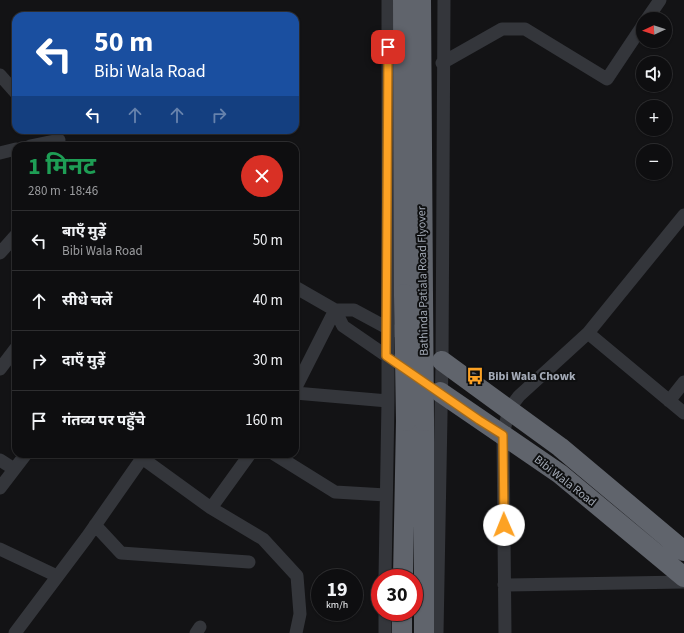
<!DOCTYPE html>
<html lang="hi">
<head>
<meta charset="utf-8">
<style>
	:root { --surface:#0e0e10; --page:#171719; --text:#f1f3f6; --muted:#9b9c9f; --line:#2e2e30 }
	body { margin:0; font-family:"Source Sans 3","Noto Sans Devanagari",sans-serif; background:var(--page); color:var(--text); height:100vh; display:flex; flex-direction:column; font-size:15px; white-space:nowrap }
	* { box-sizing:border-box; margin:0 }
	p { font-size:13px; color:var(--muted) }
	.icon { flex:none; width:22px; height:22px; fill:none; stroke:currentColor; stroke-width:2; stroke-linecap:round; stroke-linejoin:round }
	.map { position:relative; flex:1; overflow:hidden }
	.panel { position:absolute; left:12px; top:142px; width:287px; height:316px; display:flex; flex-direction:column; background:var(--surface); border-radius:12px; box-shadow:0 1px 3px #0004,0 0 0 1px var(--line) }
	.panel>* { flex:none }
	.banner { position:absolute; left:12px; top:12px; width:287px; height:122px; border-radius:12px; box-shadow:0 1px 3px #0004,0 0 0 1px var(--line); background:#1a4fa0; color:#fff; overflow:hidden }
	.needle { width:26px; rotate:267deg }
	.buttons { position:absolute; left:636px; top:12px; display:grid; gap:8px }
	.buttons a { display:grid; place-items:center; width:36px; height:36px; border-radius:50%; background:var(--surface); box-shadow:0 1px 3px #0004,0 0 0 1px var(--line); font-size:20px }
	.speed { position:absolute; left:311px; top:569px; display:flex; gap:8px; font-size:20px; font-weight:700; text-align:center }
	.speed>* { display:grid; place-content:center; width:52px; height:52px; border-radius:50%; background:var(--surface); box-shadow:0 1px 3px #0004,0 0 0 1px var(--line); line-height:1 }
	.speed small { font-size:10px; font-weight:400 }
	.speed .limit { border:6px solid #d22; background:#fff; color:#111 }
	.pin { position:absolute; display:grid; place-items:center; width:34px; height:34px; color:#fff; margin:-17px; border-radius:8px; box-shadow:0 2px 6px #0006 }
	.me { position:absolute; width:44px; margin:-22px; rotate:359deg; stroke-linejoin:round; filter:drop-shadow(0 0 3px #0008) }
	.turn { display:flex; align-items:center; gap:14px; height:84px; padding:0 16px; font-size:18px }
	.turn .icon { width:52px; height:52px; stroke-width:2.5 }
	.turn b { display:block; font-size:28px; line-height:34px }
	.lanes { display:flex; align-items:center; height:38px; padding:0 16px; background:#0003; justify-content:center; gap:20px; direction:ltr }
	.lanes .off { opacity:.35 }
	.round { display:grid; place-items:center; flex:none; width:42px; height:42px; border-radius:21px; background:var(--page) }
	.headline { display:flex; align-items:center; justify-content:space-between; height:68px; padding:0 16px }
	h1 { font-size:24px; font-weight:700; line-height:30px; color:#1e9e55 }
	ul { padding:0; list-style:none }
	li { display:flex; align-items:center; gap:12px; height:60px; padding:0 16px; border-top:1px solid var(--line) }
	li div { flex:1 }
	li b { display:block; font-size:15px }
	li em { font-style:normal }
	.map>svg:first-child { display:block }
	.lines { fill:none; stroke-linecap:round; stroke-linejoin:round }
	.minor { stroke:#34363b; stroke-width:13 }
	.highway { stroke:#60646c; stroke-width:20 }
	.highway-bridge { stroke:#60646c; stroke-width:20 }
	.route-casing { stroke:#a46917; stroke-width:10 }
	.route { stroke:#fda224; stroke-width:7 }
	.labels { text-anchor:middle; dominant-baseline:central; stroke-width:4; stroke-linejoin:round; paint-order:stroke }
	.street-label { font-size:12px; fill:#a4abb7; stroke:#0e0f10 }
	.poi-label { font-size:12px; font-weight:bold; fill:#a4abb7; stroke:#0e0f10; text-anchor:start }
</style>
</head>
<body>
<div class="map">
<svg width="684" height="633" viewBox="0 0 684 633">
	<rect width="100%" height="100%" fill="#131315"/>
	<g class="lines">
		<path class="minor" d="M 647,19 L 660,0
			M 442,63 L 502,29 L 525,29 L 607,79 L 643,25
			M 0,75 L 16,93
			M 30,146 L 59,140
			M 0,153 L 16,149
			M 0,253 L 16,235
			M 295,287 L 335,310 L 354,310 L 393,331
			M 335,310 L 343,326 L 391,359
			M 588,333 L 684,413
			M 0,369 L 16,348
			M 295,389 L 335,310
			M 295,393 L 388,401
			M 669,401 L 684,382
			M 274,454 L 335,492 L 386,495
			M 142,458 L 211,508 L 263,539 L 297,576 L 300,614 L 296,633
			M 0,460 L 14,469
			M 0,488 L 26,454
			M 211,508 L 250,454
			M 95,525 L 121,553 L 249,562
			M 0,549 L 57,576
			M 385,578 L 388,401 L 388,0
			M 504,585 L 684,582
			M 15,633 L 87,537 L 145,454
			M 196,633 L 200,627
			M 385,633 L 385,612
			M 437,633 L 442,361 L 444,0
			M 505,633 L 503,435 L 509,409 L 519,396 L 588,333 L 684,215"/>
		<path class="highway" d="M 403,0 L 404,294
			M 421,0 L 423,295
			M 442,361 L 560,447 L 684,551
			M 440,392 L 560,474 L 684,577
			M 403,578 L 406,421
			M 402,633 L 402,612
			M 424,633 L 424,421"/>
		<path class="highway-bridge" d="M 404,294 L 406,421
			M 423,295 L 424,421"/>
	</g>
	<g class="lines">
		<g class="route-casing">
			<path id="route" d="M 388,47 L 386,356 L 479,420 L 503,435 L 504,525"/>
		</g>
		<use href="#route" class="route"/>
	</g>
	<defs>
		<g id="bus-bare" transform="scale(1.38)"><path d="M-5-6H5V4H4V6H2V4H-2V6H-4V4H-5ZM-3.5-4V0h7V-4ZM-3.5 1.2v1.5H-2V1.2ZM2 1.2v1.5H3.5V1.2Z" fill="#fda224" stroke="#0e0f10" stroke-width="2.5" paint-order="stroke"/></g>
	</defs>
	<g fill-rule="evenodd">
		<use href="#bus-bare" x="475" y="376"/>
	</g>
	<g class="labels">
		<g class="street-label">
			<text transform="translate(423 281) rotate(-91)">Bathinda Patiala Road Flyover</text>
			<text transform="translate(565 481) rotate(38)">Bibi Wala Road</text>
		</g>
		<g class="poi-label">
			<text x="488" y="376">Bibi Wala Chowk</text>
		</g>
	</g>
</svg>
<div class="buttons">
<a><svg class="needle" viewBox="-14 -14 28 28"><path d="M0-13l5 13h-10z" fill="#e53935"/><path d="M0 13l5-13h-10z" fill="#9b9c9f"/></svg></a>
<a><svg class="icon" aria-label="sound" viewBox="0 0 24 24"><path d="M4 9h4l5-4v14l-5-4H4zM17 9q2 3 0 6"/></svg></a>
<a>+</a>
<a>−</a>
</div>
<div class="speed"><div>19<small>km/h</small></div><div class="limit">30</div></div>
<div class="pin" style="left:388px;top:47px;background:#d93025"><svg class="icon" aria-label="arrive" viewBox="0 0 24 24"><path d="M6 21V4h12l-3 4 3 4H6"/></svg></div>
<svg class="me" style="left:504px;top:525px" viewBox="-20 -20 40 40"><circle r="19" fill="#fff"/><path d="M0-13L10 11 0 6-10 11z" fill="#fda224"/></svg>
<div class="banner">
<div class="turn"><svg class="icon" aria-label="left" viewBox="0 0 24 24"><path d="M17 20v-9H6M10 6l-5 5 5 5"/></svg><div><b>50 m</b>Bibi Wala Road</div></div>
<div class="lanes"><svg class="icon" aria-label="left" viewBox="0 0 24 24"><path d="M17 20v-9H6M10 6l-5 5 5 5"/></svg><svg class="icon off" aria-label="ahead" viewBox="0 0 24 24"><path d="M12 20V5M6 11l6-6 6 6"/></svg><svg class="icon off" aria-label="ahead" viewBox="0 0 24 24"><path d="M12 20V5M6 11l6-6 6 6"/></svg><svg class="icon off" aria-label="right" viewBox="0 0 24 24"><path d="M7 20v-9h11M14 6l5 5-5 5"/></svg></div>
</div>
<section class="panel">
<div class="headline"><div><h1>1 मिनट</h1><p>280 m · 18:46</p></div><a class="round" style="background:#d93025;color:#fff"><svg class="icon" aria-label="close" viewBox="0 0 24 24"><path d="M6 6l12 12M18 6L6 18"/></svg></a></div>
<ul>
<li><svg class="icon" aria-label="left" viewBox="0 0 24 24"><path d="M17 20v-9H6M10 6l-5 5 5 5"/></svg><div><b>बाएँ मुड़ें</b><p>Bibi Wala Road</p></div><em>50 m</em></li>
<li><svg class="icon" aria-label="ahead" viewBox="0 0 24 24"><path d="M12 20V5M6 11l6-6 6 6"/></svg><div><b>सीधे चलें</b></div><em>40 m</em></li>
<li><svg class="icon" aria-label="right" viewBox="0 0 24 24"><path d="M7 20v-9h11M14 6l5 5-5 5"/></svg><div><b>दाएँ मुड़ें</b></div><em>30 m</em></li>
<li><svg class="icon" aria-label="arrive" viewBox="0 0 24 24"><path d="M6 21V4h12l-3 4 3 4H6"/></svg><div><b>गंतव्य पर पहुँचे</b></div><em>160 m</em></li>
</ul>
</section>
</div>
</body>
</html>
